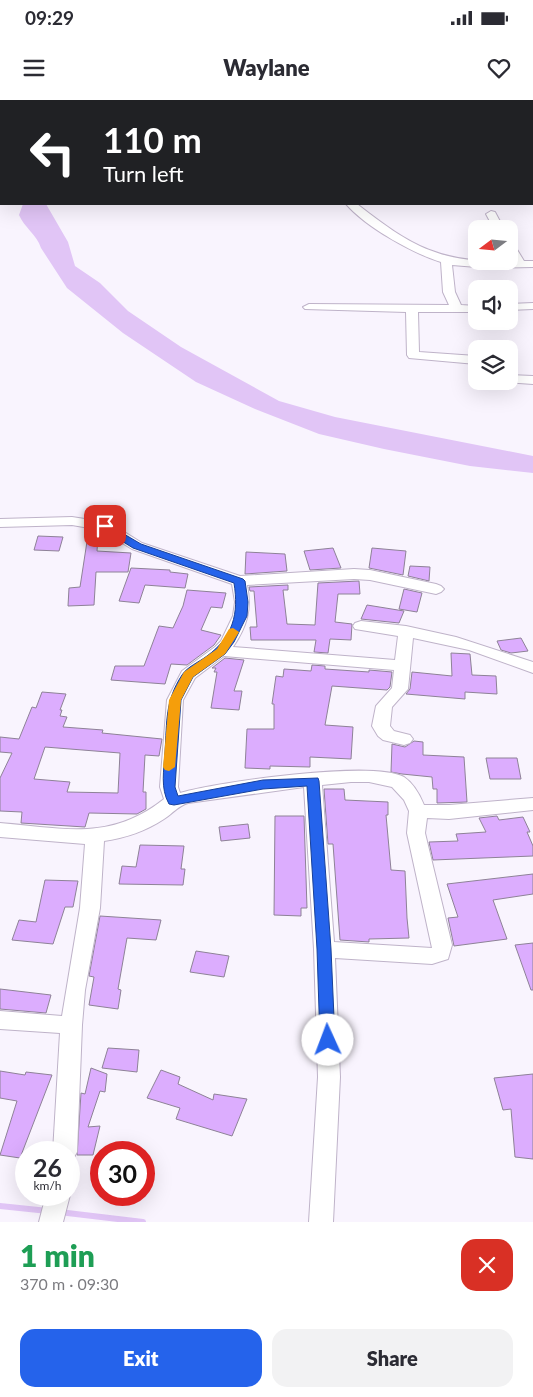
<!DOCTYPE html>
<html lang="en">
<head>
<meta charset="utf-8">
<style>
	:root { --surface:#fff; --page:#f2f2f3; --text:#2b2b33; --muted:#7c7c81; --accent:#2563eb }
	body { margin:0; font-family:Lato,sans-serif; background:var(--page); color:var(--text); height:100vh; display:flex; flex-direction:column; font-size:19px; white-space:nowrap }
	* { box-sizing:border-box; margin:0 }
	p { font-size:16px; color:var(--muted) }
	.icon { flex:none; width:28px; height:28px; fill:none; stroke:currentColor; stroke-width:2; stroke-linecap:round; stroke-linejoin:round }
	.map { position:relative; height:1122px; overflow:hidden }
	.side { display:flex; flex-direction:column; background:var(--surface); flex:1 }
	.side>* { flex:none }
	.top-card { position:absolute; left:0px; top:0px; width:534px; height:105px; box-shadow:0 5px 20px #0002; background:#202124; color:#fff; overflow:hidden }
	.needle { width:32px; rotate:254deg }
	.fabs { position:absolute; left:468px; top:120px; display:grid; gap:10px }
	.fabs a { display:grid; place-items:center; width:50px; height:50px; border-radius:10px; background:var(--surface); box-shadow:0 5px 20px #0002; font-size:25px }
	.speed { position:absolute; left:15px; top:1041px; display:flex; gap:10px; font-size:25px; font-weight:700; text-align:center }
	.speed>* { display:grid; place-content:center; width:65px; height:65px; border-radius:50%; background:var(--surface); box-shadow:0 5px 20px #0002; line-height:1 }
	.speed small { font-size:12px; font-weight:400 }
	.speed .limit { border:8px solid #d22; background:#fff; color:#111 }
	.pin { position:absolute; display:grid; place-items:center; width:42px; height:42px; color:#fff; margin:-21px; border-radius:10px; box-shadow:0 2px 8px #0006 }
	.me { position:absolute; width:55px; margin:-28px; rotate:358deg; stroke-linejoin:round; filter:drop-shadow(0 0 4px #0008) }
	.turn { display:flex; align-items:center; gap:18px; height:105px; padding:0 20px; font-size:22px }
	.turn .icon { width:65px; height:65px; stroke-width:2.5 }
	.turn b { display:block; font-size:35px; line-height:42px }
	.round { display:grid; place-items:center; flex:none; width:52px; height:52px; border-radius:15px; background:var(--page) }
	.summary { display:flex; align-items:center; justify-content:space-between; height:85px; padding:0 20px }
	h1 { font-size:30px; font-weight:800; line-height:38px; color:#1e9e55 }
	.primary-button { display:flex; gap:10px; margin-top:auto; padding:10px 20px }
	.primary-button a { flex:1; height:58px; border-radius:15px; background:var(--accent); color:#fff; font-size:20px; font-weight:800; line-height:58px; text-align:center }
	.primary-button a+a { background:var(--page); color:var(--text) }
	.status { display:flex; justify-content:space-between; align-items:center; height:35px; padding:0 25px; background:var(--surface); direction:ltr }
	.status svg { height:14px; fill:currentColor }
	header { display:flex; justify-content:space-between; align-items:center; height:65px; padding:0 20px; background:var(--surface); font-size:22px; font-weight:800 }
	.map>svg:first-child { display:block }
	.water { fill:#e1c5f6 }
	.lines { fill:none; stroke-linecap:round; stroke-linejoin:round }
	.stream { stroke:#e1c5f6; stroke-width:6 }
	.building { fill:#dcadfe; stroke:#8e8297; fill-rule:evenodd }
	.minor-casing { stroke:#bfb3c9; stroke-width:2 }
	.minor { fill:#fff; fill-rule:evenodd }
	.route { fill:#2563eb; stroke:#184099 }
	.slow { fill:#f59e0b }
</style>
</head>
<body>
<div class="status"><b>09:29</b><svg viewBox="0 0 49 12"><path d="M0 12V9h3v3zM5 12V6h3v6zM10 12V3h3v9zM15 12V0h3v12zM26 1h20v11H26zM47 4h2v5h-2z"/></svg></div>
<header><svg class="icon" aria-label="menu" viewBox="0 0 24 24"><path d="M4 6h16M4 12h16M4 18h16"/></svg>Waylane<svg class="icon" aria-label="heart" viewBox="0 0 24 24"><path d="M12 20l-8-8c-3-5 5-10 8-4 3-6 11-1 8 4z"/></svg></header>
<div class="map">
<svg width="533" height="1122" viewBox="0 0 533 1122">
	<rect width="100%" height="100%" fill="#f9f4fe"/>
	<path class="water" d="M 23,104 L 46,104 L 68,142 L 75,166 L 100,183 L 128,211 L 181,247 L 279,301 L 335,317 L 533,356 L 533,373 L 470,366 L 384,349 L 319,334 L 255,309 L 196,282 L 123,233 L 67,188 L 41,148 C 37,135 24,127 19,115 Z"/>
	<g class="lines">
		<path class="stream" d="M 0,1106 L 48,1111
			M 59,1112 L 143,1122"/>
	</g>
	<path class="building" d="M 88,435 L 98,436 L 97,451 L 131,453 L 128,472 L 96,472 L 94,505 L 68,506 L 69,488 L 80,487 Z
		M 38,436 L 63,437 L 59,451 L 34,450 Z
		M 333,448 L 341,468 L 310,470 L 304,451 Z
		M 372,448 L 406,451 L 403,475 L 369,468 Z
		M 246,452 L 285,454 L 287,471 L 245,474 Z
		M 410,466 L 430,467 L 429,481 L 408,476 Z
		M 131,468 L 170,470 L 170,472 L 188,474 L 185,488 L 145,485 L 139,503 L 119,501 Z
		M 359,481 L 360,494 L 338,494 L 335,522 L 352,524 L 351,540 L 330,539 L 328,553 L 314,552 L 316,540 L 251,540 L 250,527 L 257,527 L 254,491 L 250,491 L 249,487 L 288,485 L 288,490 L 283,490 L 287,524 L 315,525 L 318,483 Z
		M 404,489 L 422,493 L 417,512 L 399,509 Z
		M 187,490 L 226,493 L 222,508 L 211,507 L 201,530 L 221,535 L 214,545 L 187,565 L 171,564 L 165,584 L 111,580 L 115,566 L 144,566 L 159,526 L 173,528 L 183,506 Z
		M 367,505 L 404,511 L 399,523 L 361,519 Z
		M 521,538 L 528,551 L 511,553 L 501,550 L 497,541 Z
		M 451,553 L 470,554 L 472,575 L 496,576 L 497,594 L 465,592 L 465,599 L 406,594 L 410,589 L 412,572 L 452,576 Z
		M 225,558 L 244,560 L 234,591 L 242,591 L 239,610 L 211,608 L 217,572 L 214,572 L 216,568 L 212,568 Z
		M 312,565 L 325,566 L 325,569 L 369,572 L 369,570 L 392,572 L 390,587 L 387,590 L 332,586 L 325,625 L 353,627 L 351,659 L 310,657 L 310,667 L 270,666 L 270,669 L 245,668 L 247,629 L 274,629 L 274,604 L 272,604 L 276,576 L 283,577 L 284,569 L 311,571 Z
		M 42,592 L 66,594 L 60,610 L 62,610 L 60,616 L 67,617 L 63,627 L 103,630 L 102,633 L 162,639 L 159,656 L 145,655 L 143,692 L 146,692 L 146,709 L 137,714 L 89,713 L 85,727 L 21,723 L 22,712 L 0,711 L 0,678 L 12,653 L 0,652 L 0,637 L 19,639 L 32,607 L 36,608 ZM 45,647 L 120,653 L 118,693 L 67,692 L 70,682 L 34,679 Z
		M 414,641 L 423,642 L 423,655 L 464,657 L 467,702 L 437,703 L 437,689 L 433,689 L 432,677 L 402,674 L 391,672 L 392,644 L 405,647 Z
		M 486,658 L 517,658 L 521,679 L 490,679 Z
		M 324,689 L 344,689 L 345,700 L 388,702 L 388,715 L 386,715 L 391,770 L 405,771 L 407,818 L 409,838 L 369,839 L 369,842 L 340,840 L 333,744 L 328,744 Z
		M 275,716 L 304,716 L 307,808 L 301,808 L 301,816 L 274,815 Z
		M 497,716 L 499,720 L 523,717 L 530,732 L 527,732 L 533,746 L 533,756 L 433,760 L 429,742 L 458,741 L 456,734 L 486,732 L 479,718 Z
		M 248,724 L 250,738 L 221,741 L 219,727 Z
		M 140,745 L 184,746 L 181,769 L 185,769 L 183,785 L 119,784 L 122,766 L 136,767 Z
		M 533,774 L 533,794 L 493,800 L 507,839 L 454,846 L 448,818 L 458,817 L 447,784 Z
		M 45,780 L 78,781 L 73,807 L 65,807 L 53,844 L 12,840 L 19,820 L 36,822 Z
		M 100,816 L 161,820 L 156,840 L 127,838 L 118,889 L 121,890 L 118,909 L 89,905 L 94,877 L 89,876 Z
		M 533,843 L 533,890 L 531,890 L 515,845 Z
		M 196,851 L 229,856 L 224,877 L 190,872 Z
		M 0,889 L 51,895 L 46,913 L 0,909 Z
		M 108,948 L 139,950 L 137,972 L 102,968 Z
		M 91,968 L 107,974 L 105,992 L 100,991 L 88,1027 L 100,1026 L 93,1055 L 77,1055 L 81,993 L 85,994 Z
		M 161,970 L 180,977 L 178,984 L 213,1000 L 214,994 L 247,999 L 232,1036 L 176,1019 L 180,1008 L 147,998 Z
		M 0,971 L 25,975 L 26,972 L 52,975 L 20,1058 L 0,1055 L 17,1001 L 0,998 Z
		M 533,974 L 533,1059 L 515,1057 L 511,1009 L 503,1010 L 494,978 Z"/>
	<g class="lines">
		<g class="minor-casing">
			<path id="minor" d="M 213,0 L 222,0 L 222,1 L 214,1 Z
				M 346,104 L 357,104 C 412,147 441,164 513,161 L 509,154 L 509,142 L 513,143 L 524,161 L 533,161 L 533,167 L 489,168 L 452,165 L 455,192 L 461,205 L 476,206 L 476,212 L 418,212 L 419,252 L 476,256 L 476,264 L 409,258 L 407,255 L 406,212 L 305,209 L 303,207 L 309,204 L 449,205 L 443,192 L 441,162 C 412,153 366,127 346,104 Z
				M 491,111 L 495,112 L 504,129 L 494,129 L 486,114 Z
				M 533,203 L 533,209 L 509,210 L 509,204 Z
				M 509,275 L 533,276 L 533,284 L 505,282 L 509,281 Z
				M 72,417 L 110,423 L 142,443 L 240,476 L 354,469 L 370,470 L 436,484 L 441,486 L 444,489 L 441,492 L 436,494 L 370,480 L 354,479 L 247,485 C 252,510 247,526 233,547 L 395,560 L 398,536 L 355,529 L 353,526 L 355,523 L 361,521 L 406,526 L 456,537 L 533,562 L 533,573 L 469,550 L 413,538 L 408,589 L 392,607 L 390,626 L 394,631 L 410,635 L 413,639 L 410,643 L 404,645 L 383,640 L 378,636 L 372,626 L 376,606 L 392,588 L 394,570 L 224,556 L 195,578 L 183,600 L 178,687 L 180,693 C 217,682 373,660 404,677 C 413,683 420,695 424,705 L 449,705 L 533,698 L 533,710 L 449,719 L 427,718 L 425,733 L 452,845 L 448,859 L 432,864 L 335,858 L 340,977 L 333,1122 L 309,1122 L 318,977 L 314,849 L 304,687 L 188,703 C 178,706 173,713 164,719 C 146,731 125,738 104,741 L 100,808 L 85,890 L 82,925 L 77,1052 L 73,1059 L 69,1061 L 69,1052 L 53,1052 L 60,933 L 0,929 L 0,911 L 62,916 L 80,808 L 85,744 L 0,737 L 0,723 C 63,728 110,742 164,699 L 160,687 L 167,600 L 182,571 L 215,547 L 221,541 L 233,516 L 235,502 L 232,484 L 132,449 L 101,430 L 72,425 L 0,427 L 0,419 ZM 351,682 L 369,682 L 392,687 L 404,700 L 409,711 L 407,733 L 432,848 L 334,842 L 322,685 Z
				M 69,1093 L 70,1095 L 63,1122 L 39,1122 L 46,1095 L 69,1095 Z"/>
		</g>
		<use href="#minor" class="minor"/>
	</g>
	<path class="route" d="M 105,423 L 141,444 L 243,479 L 245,481 L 248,502 L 247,516 L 234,542 L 225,554 L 193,577 L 181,600 L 175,687 L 178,696 L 263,680 L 318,678 L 319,681 L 331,849 L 335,940 L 333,945 L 328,947 L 322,945 L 320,940 L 317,849 L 307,686 L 263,689 L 174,705 L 169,704 C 160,688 164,670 165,652 C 167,621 165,601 182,575 C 187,567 199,562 207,556 C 233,537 239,514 234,483 L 133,448 L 101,428 L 101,424 Z"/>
	<path class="slow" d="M 233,528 L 239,532 L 225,554 L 193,577 L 181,600 L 175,667 L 169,671 L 165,670 L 163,667 L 169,600 L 184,572 L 217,549 L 229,529 Z"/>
</svg>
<div class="fabs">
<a><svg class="needle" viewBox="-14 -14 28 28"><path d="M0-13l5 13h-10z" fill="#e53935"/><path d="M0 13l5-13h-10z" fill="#7c7c81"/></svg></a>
<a><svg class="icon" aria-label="sound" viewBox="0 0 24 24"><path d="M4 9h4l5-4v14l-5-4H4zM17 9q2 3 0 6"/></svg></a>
<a><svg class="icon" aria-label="layers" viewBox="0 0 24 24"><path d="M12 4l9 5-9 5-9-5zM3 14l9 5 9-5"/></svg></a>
</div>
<div class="speed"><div>26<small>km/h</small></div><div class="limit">30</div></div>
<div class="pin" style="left:105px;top:426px;background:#d93025"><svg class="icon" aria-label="arrive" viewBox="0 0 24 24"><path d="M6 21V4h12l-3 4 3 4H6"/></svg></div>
<svg class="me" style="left:328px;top:940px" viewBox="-20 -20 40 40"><circle r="19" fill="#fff"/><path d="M0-13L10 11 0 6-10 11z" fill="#2563eb"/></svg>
<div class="top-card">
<div class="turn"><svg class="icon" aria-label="left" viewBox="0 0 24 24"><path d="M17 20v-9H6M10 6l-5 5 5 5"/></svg><div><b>110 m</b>Turn left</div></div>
</div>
</div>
<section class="side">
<div class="summary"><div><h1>1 min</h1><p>370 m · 09:30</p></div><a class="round" style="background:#d93025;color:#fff"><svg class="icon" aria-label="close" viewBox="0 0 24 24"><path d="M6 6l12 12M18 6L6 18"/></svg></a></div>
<div class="primary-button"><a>Exit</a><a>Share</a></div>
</section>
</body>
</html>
